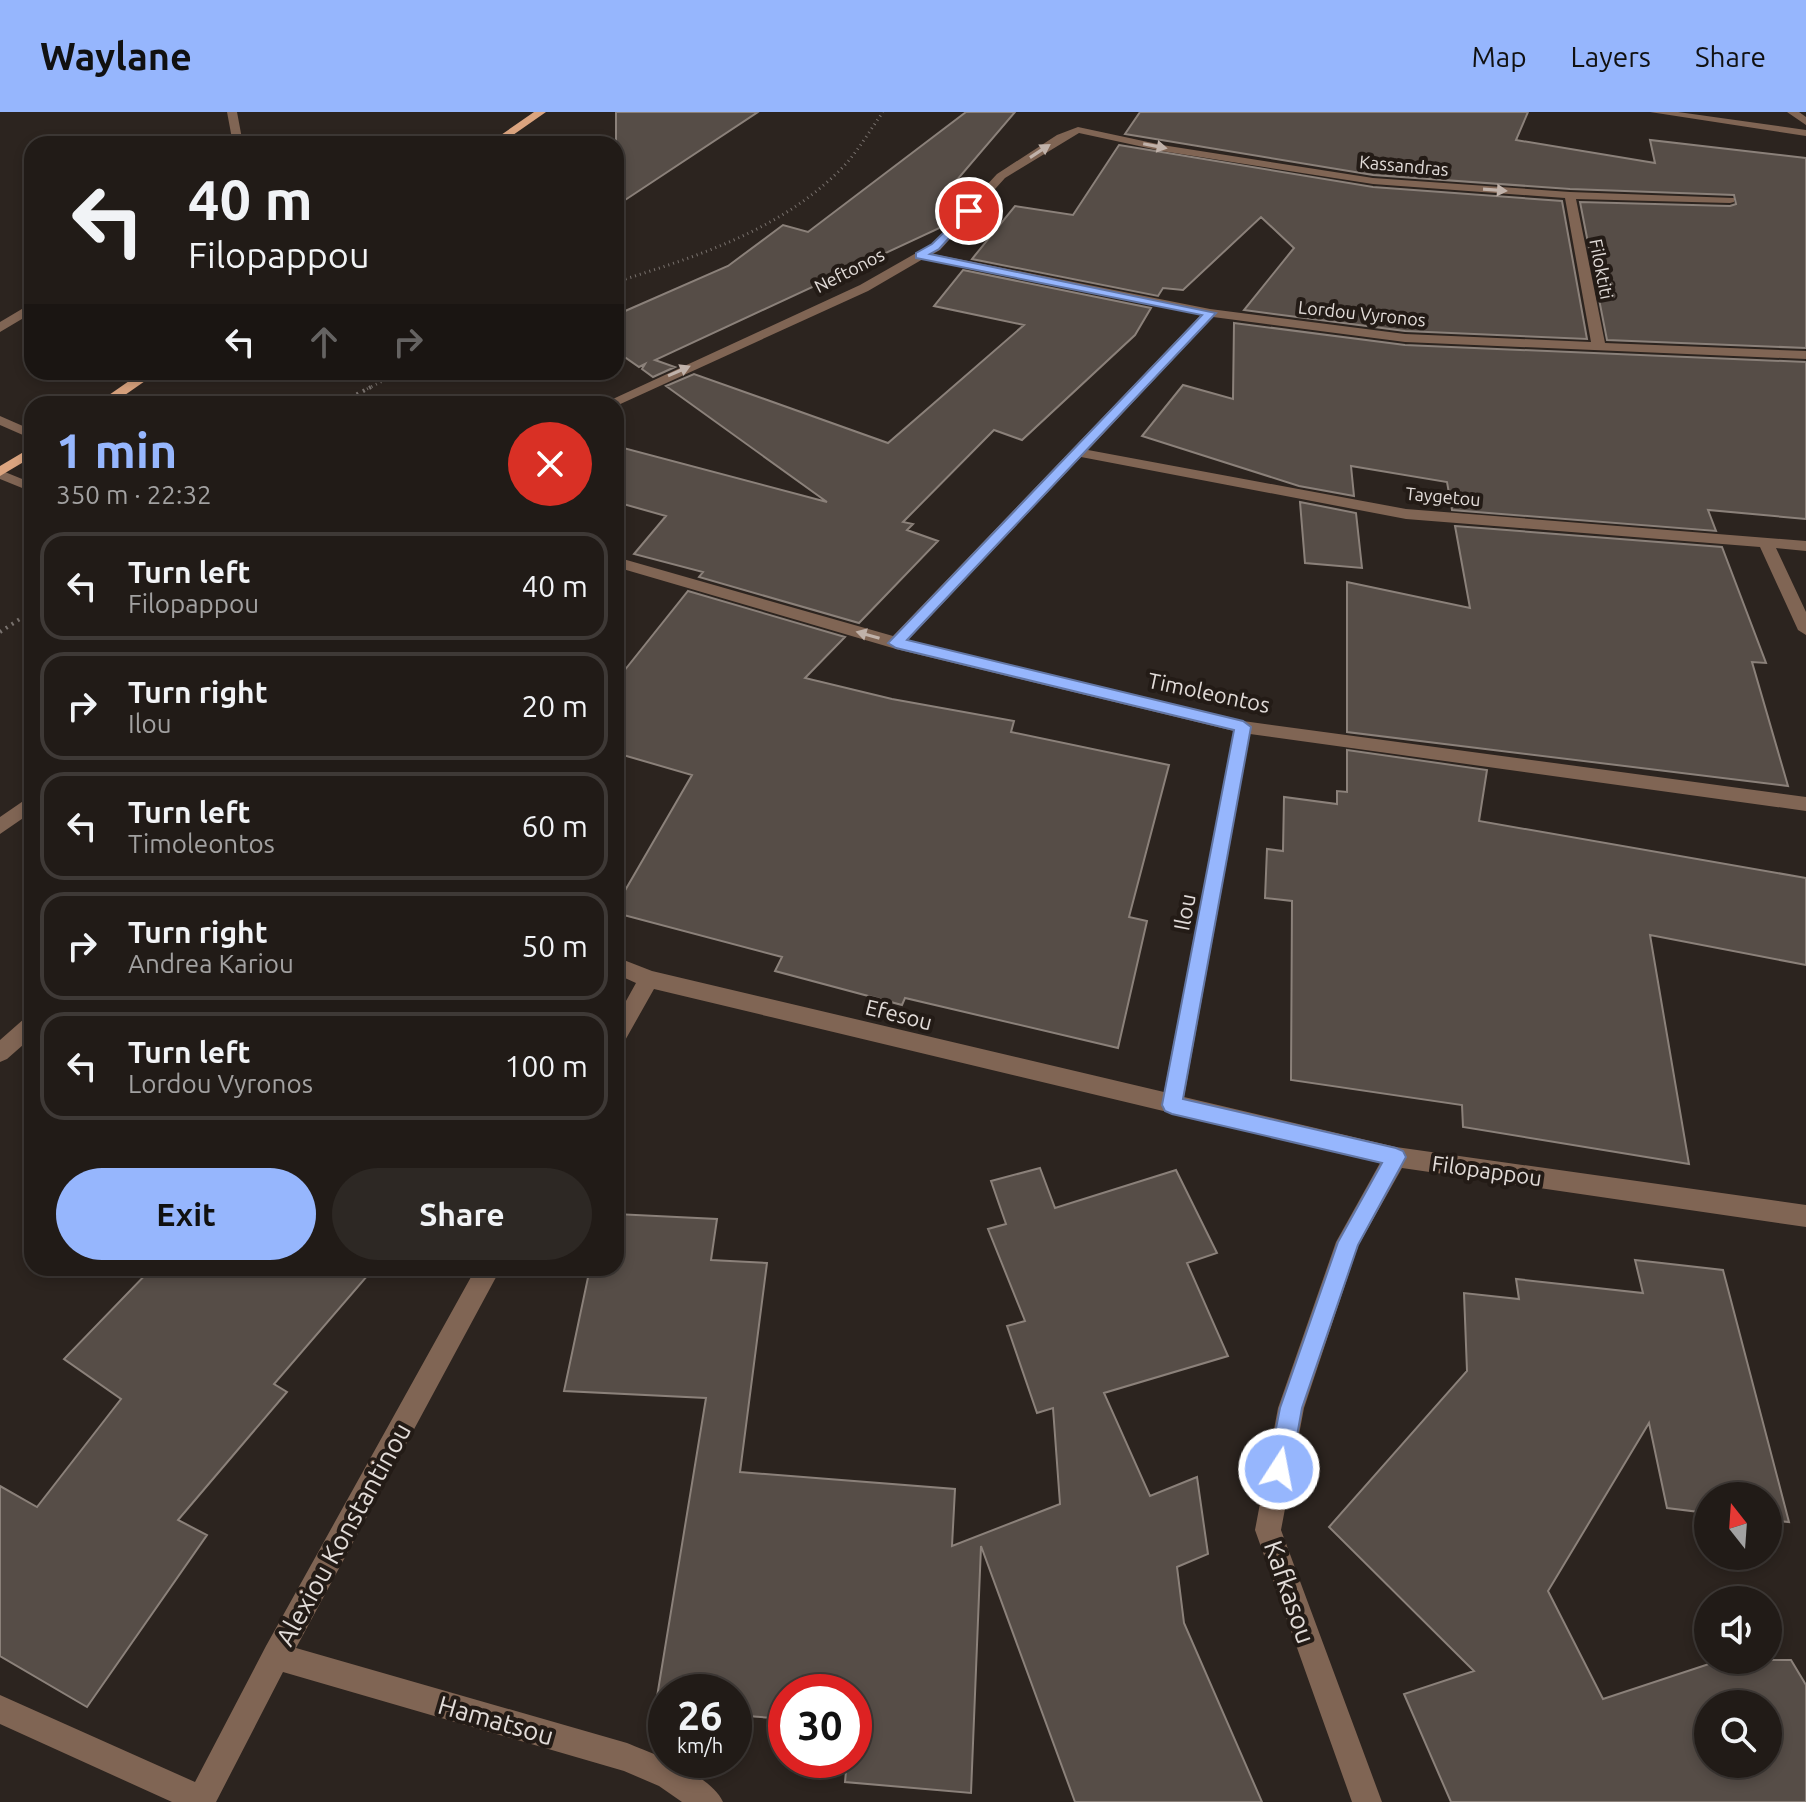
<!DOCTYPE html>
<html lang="en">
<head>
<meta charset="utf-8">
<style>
	:root { --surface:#211b17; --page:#2d2824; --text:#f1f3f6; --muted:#a2a1a1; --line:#3e3936; --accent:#96b6fd }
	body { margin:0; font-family:Ubuntu,sans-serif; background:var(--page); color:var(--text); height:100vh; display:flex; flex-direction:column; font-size:30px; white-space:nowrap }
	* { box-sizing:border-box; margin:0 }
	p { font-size:26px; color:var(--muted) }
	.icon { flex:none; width:44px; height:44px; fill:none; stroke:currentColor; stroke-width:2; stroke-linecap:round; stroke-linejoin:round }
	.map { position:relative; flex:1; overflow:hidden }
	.details { position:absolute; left:24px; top:284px; width:600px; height:880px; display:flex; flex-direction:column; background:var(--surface); border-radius:24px; box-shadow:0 4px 12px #0003,0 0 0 2px var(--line) }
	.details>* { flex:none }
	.top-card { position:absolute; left:24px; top:24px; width:600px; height:244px; border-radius:24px; box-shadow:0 4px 12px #0003,0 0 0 2px var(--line); background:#211b17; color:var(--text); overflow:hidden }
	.needle { width:52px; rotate:343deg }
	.tools { position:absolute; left:1694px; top:1370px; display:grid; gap:16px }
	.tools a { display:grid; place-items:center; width:88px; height:88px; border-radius:50%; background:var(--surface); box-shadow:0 4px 12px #0003,0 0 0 2px var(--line); font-size:40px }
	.speed { position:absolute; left:648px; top:1562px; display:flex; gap:16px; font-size:40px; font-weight:700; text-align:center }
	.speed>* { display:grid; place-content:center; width:104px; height:104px; border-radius:50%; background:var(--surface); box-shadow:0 4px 12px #0003,0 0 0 2px var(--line); line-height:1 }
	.speed small { font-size:20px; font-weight:400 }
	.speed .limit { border:12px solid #d22; background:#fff; color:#111 }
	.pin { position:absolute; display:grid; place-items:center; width:68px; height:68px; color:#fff; margin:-34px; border:4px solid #fff; border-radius:50%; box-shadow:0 2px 8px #0007 }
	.me { position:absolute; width:88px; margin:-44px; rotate:11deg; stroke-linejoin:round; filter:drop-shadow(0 0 6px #0008) }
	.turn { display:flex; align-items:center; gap:28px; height:168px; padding:0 32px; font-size:36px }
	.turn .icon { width:104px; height:104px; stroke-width:2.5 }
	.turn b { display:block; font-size:56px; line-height:68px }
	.lanes { display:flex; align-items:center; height:76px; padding:0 32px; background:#0003; justify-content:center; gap:40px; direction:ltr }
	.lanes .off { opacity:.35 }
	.round { display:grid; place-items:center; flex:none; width:84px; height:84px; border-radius:42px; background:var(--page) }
	.headline { display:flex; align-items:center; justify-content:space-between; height:136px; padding:0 32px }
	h1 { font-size:48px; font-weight:700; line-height:60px; color:var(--accent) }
	.cta { display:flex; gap:16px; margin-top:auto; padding:16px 32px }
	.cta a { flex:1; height:92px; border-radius:48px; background:var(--accent); color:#111; font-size:32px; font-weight:700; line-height:92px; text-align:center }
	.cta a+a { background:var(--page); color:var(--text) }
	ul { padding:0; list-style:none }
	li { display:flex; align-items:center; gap:24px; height:108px; margin:0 16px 12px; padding:0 16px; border:4px solid var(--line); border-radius:24px }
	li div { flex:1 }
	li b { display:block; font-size:30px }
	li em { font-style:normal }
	header { display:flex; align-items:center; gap:48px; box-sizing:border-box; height:112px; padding:0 40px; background:var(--accent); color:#111 }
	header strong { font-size:38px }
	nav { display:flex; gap:44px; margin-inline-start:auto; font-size:28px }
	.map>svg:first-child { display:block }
	.building { fill:#564d47; stroke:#8b817a; stroke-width:2; fill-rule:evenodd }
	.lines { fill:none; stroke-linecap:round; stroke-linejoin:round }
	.path-far1 { stroke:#79726e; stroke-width:3; stroke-dasharray:1 4; stroke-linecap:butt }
	.path { stroke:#79726e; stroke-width:4; stroke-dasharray:2 5; stroke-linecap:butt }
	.minor { fill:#806554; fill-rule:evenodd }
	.major { fill:#dba47f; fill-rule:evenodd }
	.oneway { fill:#c0b2aa }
	.route { fill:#96b6fd; stroke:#6276a4; stroke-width:2 }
	.labels { text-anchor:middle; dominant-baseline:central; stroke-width:8; stroke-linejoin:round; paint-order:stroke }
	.far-street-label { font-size:18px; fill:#e2dcd9; stroke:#231b16 }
	.street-label { font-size:22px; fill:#e2dcd9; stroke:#231b16 }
	.near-street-label { font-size:26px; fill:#e2dcd9; stroke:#231b16 }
</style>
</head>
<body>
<header>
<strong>Waylane</strong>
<nav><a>Map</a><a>Layers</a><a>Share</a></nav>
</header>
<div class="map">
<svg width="1806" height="1690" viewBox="0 0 1806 1690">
	<rect width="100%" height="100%" fill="#2c241f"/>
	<path class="building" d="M 616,0 L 758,0 L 616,94 Z
		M 966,0 L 1015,0 L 944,83 L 970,87 L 946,113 L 655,248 L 675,255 L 653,265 L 642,257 L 645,252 L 639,255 L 616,239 L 616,203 L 728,154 L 783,113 L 808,120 Z
		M 1140,0 L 1528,0 L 1516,28 L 1655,51 L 1650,28 L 1806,46 L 1806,236 L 1607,228 L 1580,90 L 1730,94 L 1736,92 L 1734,83 L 1570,77 L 1373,63 L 1125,22 Z
		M 1119,33 L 1373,75 L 1562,89 L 1587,227 L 1405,219 L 1244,198 L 1294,136 L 1261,105 L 1183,178 L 1163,176 L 1158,184 L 972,147 L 1015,94 L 1073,103 Z
		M 963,158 L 1151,196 L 1135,223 L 1022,328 L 994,318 L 903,410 L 913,412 L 907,418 L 938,429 L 859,511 L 699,465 L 703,460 L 634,442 L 666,404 L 616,390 L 616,334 L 827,390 L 666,274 L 694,262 L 888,331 L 1024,213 L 934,194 Z
		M 1234,211 L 1405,233 L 1806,250 L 1806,407 L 1708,398 L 1716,419 L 1452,398 L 1447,370 L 1351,354 L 1354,384 L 1299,374 L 1142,324 L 1183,273 L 1233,287 Z
		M 1300,390 L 1356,401 L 1362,456 L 1305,451 Z
		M 1455,414 L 1722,435 L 1766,551 L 1752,550 L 1788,674 L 1347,620 L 1347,470 L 1470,496 Z
		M 688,479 L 845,525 L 805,566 L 892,587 L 1014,609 L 1011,620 L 1169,653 L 1129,805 L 1147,809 L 1118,936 L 905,886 L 902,893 L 775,859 L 782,845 L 616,801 L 616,794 L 692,663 L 616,641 L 616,569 Z
		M 1347,638 L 1487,658 L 1479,709 L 1806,766 L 1806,853 L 1650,823 L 1689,1052 L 1463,1015 L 1462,993 L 1291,968 L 1292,789 L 1265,786 L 1267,737 L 1283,739 L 1284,685 L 1337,692 L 1337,679 L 1347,680 Z
		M 1040,1056 L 1055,1096 L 1176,1058 L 1217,1141 L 1187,1151 L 1228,1244 L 1104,1281 L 1150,1384 L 1197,1365 L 1208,1442 L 1177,1455 L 1184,1511 L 1262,1690 L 1075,1690 L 981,1434 L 971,1681 L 845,1670 L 847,1648 L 854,1648 L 854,1580 L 786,1580 L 786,1607 L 734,1603 L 734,1580 L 666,1580 L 666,1598 L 655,1597 L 706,1286 L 564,1279 L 590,1156 L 616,1156 L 616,1102 L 717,1107 L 711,1148 L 767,1151 L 740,1360 L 955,1377 L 952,1434 L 1060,1392 L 1053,1296 L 1037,1301 L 1007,1214 L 1025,1209 L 988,1117 L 1006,1112 L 991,1069 Z
		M 1635,1148 L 1723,1158 L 1789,1410 L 1768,1408 L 1768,1384 L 1708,1384 L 1708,1401 L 1667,1396 L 1649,1311 L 1548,1479 L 1603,1587 L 1721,1548 L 1791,1548 L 1806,1573 L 1806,1690 L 1451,1690 L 1404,1582 L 1474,1559 L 1329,1415 L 1467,1259 L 1464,1181 L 1519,1187 L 1516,1167 L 1643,1181 ZM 1708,1592 L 1768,1592 L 1768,1652 L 1708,1652 Z
		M 152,1156 L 374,1156 L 274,1272 L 287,1280 L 178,1408 L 207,1423 L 87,1595 L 0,1544 L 0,1374 L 37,1395 L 121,1287 L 64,1247 Z"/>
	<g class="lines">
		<path class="path-far1" d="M 616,170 C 698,144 782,118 843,55 C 859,38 870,18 883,0
			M 367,277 L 400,260"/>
		<path class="path" d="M 338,292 L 371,275
			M 0,520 L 32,499"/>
		<path class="minor" d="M 227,0 L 237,0 L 243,32 L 233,32 Z
			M 1650,0 L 1678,0 L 1806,18 L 1806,24 Z
			M 1787,0 L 1799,0 L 1806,5 L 1806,13 Z
			M 1078,15 L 1162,33 L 1373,66 L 1570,80 L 1734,86 L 1734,90 L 1730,91 L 1576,87 L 1605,231 L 1806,239 L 1806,247 L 1405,230 L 1213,205 L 1088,338 L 1406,397 L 1806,429 L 1806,439 L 1776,436 L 1806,500 L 1806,523 L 1798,518 L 1760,435 L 1406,407 L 1081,345 L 908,528 L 1243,609 L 1806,685 L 1806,699 L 1250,622 L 1184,985 L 1396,1035 L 1806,1093 L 1806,1115 L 1402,1056 L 1358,1134 L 1304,1296 L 1281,1418 L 1382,1690 L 1352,1690 L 1255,1418 L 1278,1296 L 1336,1130 L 1380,1051 L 654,877 L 623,932 L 616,935 L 616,907 L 636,871 L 616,862 L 616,845 L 652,859 L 1164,980 L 1234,619 L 896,537 L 616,455 L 616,445 L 893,524 L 1201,203 L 923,147 L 868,179 L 616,294 L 602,292 L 860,173 L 932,132 L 997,62 L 1057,23 ZM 1079,21 L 1162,39 L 1373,72 L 1565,86 L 1591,230 L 1405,222 L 1210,197 L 933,142 L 940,138 L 1005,66 Z
			M 32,191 L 32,201 L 0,220 L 0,210 Z
			M 0,304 L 32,318 L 32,327 L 0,313 Z
			M 0,358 L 32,371 L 32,380 L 0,367 Z
			M 32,683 L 32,700 L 0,722 L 0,705 Z
			M 32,903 L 32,925 L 7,947 L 0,950 L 0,928 L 25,906 Z
			M 476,1156 L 501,1156 L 296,1536 L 627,1631 C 654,1642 711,1663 723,1690 L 682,1690 L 659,1674 L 624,1659 L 283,1560 L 216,1690 L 172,1690 L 0,1612 L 0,1583 L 195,1670 L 266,1534 Z"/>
		<path class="major" d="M 534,0 L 546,0 L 500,32 L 488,32 Z
			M 142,260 L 158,260 L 112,292 L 96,292 Z
			M 32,335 L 32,345 L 0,364 L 0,354 Z"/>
	</g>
	<defs><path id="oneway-solid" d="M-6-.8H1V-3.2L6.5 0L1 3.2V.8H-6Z" transform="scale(2)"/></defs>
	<g class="oneway">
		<use href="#oneway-solid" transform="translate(1155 34) rotate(11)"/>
		<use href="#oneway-solid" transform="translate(1040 39) rotate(-33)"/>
		<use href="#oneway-solid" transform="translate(1495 78) rotate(4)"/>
		<use href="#oneway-solid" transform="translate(679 259) rotate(-24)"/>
		<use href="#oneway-solid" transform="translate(868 523) rotate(-164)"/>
	</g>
	<path class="route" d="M 969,96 L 974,99 L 972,101 L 939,137 L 930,142 L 1216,201 L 907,528 L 1243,609 L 1251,615 L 1183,987 L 1396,1036 L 1403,1039 L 1406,1045 L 1358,1133 L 1302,1296 L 1291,1357 L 1288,1366 L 1279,1369 L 1271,1366 L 1268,1357 L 1280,1296 L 1338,1130 L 1382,1051 L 1172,1002 L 1165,999 L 1162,993 L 1234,618 L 896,536 L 888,531 L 1202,203 L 916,146 L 916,141 L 932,132 Z"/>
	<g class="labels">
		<g class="far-street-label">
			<text transform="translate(1404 53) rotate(5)">Kassandras</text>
			<text transform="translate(1602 157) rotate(79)">Filoktiti</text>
			<text transform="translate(849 158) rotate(-27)">Neftonos</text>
			<text transform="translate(1362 201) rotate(6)">Lordou Vyronos</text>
			<text transform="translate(1443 384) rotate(5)">Taygetou</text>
		</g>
		<g class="street-label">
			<text transform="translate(1209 580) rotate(12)">Timoleontos</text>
			<text transform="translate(1184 800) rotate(-79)">Ilou</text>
			<text transform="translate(899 902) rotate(14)">Efesou</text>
			<text transform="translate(1487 1058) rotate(8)">Filopappou</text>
		</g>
		<g class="near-street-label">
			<text transform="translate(343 1422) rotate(-61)">Alexiou Konstantinou</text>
			<text transform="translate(1290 1480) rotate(71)">Kafkasou</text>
			<text transform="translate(496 1608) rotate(16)">Hamatsou</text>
		</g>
	</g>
</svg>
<div class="tools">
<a><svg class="needle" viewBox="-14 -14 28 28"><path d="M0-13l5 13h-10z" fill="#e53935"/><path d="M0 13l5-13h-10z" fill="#a2a1a1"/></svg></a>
<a><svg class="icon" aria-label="sound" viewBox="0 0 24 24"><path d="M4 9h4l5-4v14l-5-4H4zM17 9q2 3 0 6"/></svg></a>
<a><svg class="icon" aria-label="search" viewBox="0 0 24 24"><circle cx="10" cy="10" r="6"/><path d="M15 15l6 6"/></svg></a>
</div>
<div class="speed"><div>26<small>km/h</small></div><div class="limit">30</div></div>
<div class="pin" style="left:969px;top:99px;background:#d93025"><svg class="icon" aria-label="arrive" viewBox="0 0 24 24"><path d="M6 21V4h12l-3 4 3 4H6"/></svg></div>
<svg class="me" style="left:1279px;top:1357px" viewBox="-20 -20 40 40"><circle r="17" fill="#96b6fd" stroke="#fff" stroke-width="3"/><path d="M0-11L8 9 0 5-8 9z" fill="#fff"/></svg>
<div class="top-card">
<div class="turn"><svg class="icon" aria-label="left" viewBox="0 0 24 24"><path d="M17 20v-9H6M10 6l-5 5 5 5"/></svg><div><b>40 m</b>Filopappou</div></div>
<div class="lanes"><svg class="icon" aria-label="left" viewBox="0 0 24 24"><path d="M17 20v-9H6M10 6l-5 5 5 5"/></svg><svg class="icon off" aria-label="ahead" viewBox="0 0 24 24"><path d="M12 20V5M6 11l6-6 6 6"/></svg><svg class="icon off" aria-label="right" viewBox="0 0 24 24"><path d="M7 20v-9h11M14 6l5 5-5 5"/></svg></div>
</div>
<section class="details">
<div class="headline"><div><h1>1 min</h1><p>350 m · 22:32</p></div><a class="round" style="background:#d93025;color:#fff"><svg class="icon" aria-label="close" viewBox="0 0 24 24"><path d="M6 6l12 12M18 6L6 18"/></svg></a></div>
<ul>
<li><svg class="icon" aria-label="left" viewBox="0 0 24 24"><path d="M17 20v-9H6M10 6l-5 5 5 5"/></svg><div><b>Turn left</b><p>Filopappou</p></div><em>40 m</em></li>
<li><svg class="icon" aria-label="right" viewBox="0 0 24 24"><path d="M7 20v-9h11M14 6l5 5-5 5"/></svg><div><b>Turn right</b><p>Ilou</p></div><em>20 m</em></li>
<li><svg class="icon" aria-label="left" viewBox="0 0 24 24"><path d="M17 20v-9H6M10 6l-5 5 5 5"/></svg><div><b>Turn left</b><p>Timoleontos</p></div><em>60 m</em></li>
<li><svg class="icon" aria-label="right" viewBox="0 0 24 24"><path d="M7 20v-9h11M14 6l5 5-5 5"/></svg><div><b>Turn right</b><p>Andrea Kariou</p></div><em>50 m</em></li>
<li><svg class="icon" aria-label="left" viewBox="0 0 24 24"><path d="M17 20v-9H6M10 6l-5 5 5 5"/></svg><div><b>Turn left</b><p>Lordou Vyronos</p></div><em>100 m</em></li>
</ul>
<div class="cta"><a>Exit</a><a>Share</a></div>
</section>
</div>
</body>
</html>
